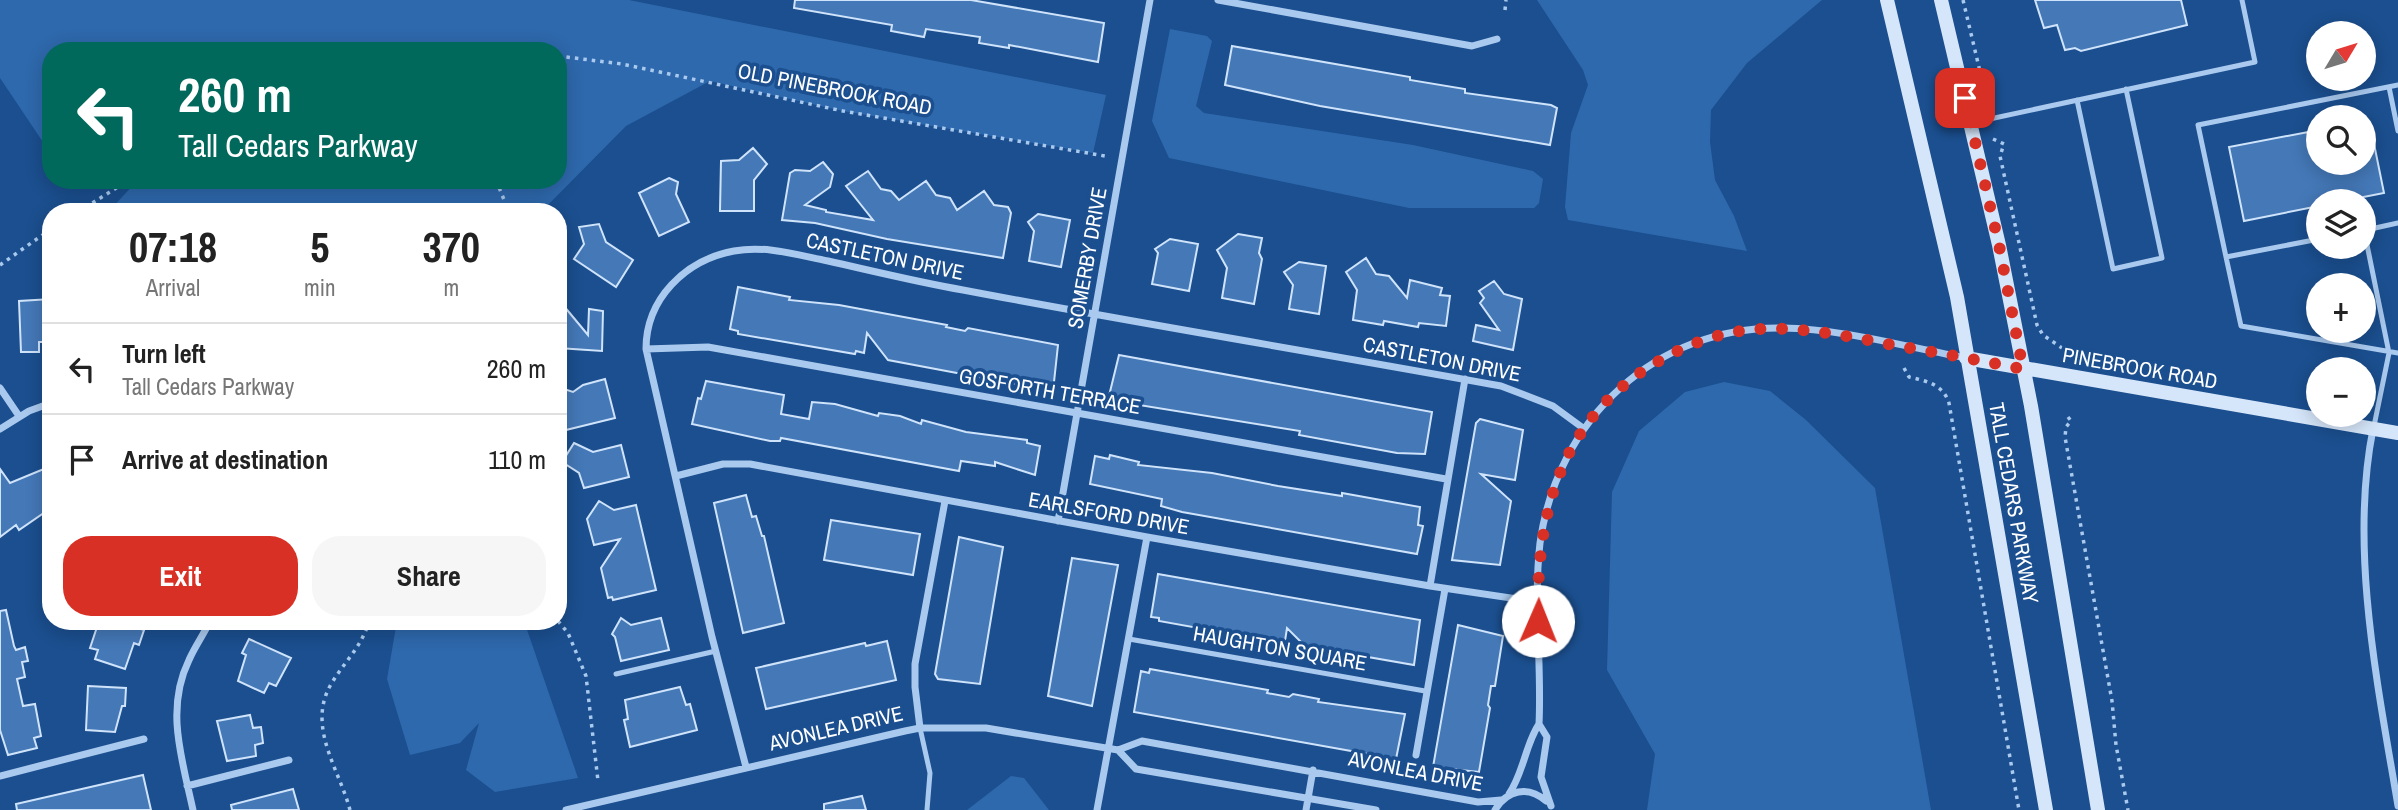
<!DOCTYPE html>
<html lang="en">
<head>
<meta charset="utf-8">
<style>
	:root { --surface:#fff; --page:#f6f6f6; --text:#222; --muted:#767676; --line:#e0e0e0; --accent:#d93025 }
	body { margin:0; font-family:"Archivo Narrow",sans-serif; background:var(--page); color:var(--text); height:100vh; display:flex; flex-direction:column; font-size:26px; white-space:nowrap }
	* { box-sizing:border-box; margin:0 }
	p { font-size:23px; color:var(--muted) }
	.icon { flex:none; width:38px; height:38px; fill:none; stroke:currentColor; stroke-width:2; stroke-linecap:round; stroke-linejoin:round }
	.map { position:relative; flex:1; overflow:hidden }
	.details { position:absolute; left:42px; top:203px; width:525px; height:427px; display:flex; flex-direction:column; background:var(--surface); border-radius:28px; box-shadow:0 4px 18px #0003 }
	.details>* { flex:none }
	.top-card { position:absolute; left:42px; top:42px; width:525px; height:147px; border-radius:28px; box-shadow:0 4px 18px #0003; background:#00695c; color:#fff; overflow:hidden }
	.needle { width:46px; rotate:52deg }
	.fabs { position:absolute; left:2306px; top:21px; display:grid; gap:14px }
	.fabs a { display:grid; place-items:center; width:70px; height:70px; border-radius:50%; background:var(--surface); box-shadow:0 4px 18px #0003; font-size:35px }
	.pin { position:absolute; display:grid; place-items:center; width:60px; height:60px; color:#fff; margin:-30px; border-radius:14px; box-shadow:0 4px 10px #0006 }
	.me { position:absolute; width:77px; margin:-38px; rotate:1deg; stroke-linejoin:round; filter:drop-shadow(0 0 5px #0008) }
	.turn { display:flex; align-items:center; gap:24px; height:147px; padding:0 21px; font-size:32px }
	.turn .icon { width:91px; height:91px; stroke-width:2.5 }
	.turn b { display:block; font-size:49px; line-height:60px }
	.eta { display:flex; justify-content:space-evenly; align-items:center; height:119px; text-align:center }
	.eta b { font-size:42px; font-weight:700; line-height:49px }
	.button { display:flex; gap:14px; margin-top:auto; padding:14px 21px }
	.button a { flex:1; height:80px; border-radius:28px; background:var(--accent); color:#fff; font-size:28px; font-weight:700; line-height:80px; text-align:center }
	.button a+a { background:var(--page); color:var(--text) }
	ul { padding:0; list-style:none }
	li { display:flex; align-items:center; gap:21px; height:91px; padding:0 21px; border-top:2px solid var(--line) }
	li div { flex:1 }
	li b { display:block; font-size:26px }
	li em { font-style:normal }
	.map>svg:first-child { display:block }
	.green { fill:#2e69ad }
	.building { fill:#4478b7; stroke:#cfe3fa; stroke-width:2 }
	.lines { fill:none; stroke-linecap:round; stroke-linejoin:round }
	.path { stroke:#a9c9ee; stroke-width:3.5; stroke-dasharray:3.5 5; stroke-linecap:butt }
	.lane { stroke:#a9c9ee; stroke-width:5 }
	.street { stroke:#a9c9ee; stroke-width:7 }
	.secondary { stroke:#d6e6fa; stroke-width:14 }
	.route { stroke:#d93025; stroke-width:12; stroke-dasharray:0 21.6 }
	.labels { text-anchor:middle; dominant-baseline:central; stroke-width:7; stroke-linejoin:round; paint-order:stroke }
	.street-label { font-size:21px; fill:#fff; stroke:#1b4f8f }
</style>
</head>
<body>
<div class="map">
<svg width="2398" height="810" viewBox="0 0 2398 810">
	<rect width="100%" height="100%" fill="#1b4f8f"/>
	<path class="green" d="M 0,0 L 629,0 L 1106,95 L 1093,153 L 843,111 L 710,81 L 626,126 L 541,212 L 108,212 L 138,180 L 558,180 L 558,51 L 51,51 L 51,154 L 0,78 Z
		M 1537,0 L 1822,0 L 1747,63 L 1711,110 L 1710,142 L 1715,180 L 1734,216 L 1747,251 L 1568,220 L 1565,207 L 1571,133 L 1588,85 L 1583,70 Z
		M 1170,29 L 1207,36 L 1212,41 L 1196,106 L 1204,113 L 1413,145 L 1533,171 L 1543,179 L 1539,203 L 1534,208 L 1409,208 L 1169,158 L 1152,121 Z
		M 1724,382 L 1770,391 L 1806,420 L 1875,488 L 1931,810 L 1647,810 L 1655,754 L 1607,670 L 1612,492 L 1639,431 L 1685,392 Z
		M 397,621 L 524,621 L 578,778 L 495,792 L 466,770 L 479,723 L 460,743 L 410,755 L 387,679 Z
		M 1011,776 L 1024,778 L 1049,810 L 967,810 Z"/>
	<path class="building" d="M 795,0 L 971,0 L 1104,23 L 1098,62 L 1009,45 L 1009,48 L 979,43 L 980,37 L 926,29 L 924,37 L 891,31 L 892,25 L 794,8 Z
		M 2035,0 L 2181,0 L 2187,25 L 2081,51 L 2075,48 L 2065,50 L 2057,25 L 2044,28 Z
		M 1232,46 L 1410,77 L 1410,80 L 1465,89 L 1465,93 L 1551,105 L 1557,108 L 1550,145 L 1320,106 L 1225,85 Z
		M 2364,129 L 2371,129 L 2384,193 L 2343,201 L 2319,201 L 2319,206 L 2244,221 L 2229,147 L 2319,130 L 2319,163 L 2364,163 Z
		M 753,148 L 767,164 L 754,180 L 754,211 L 720,211 L 721,161 L 739,160 Z
		M 823,162 L 833,174 L 830,187 L 805,205 L 826,210 L 826,212 L 873,220 L 846,186 L 868,171 L 881,189 L 891,191 L 899,200 L 926,181 L 936,195 L 950,198 L 957,210 L 984,191 L 994,205 L 1008,207 L 1011,213 L 1003,258 L 887,239 L 815,223 L 782,220 L 790,173 L 795,170 L 810,171 Z
		M 669,178 L 678,182 L 676,194 L 689,222 L 659,236 L 639,193 Z
		M 1038,214 L 1070,220 L 1061,267 L 1029,261 L 1034,231 L 1028,222 Z
		M 599,224 L 606,242 L 633,260 L 616,287 L 574,259 L 584,244 L 579,227 Z
		M 1238,234 L 1262,238 L 1259,253 L 1262,259 L 1254,304 L 1222,298 L 1227,268 L 1217,250 Z
		M 1170,239 L 1198,244 L 1189,291 L 1152,284 L 1158,253 L 1155,249 Z
		M 1366,258 L 1376,274 L 1389,276 L 1407,298 L 1410,280 L 1442,288 L 1440,295 L 1450,296 L 1446,326 L 1419,323 L 1418,327 L 1384,321 L 1383,325 L 1353,320 L 1357,290 L 1346,272 Z
		M 1299,262 L 1326,266 L 1319,314 L 1289,309 L 1293,285 L 1284,272 Z
		M 1494,281 L 1504,294 L 1522,299 L 1513,350 L 1473,341 L 1476,325 L 1499,330 L 1480,303 L 1484,298 L 1479,291 Z
		M 738,287 L 790,297 L 789,300 L 839,305 L 947,325 L 946,327 L 965,331 L 968,328 L 1058,345 L 1053,391 L 888,360 L 867,333 L 864,353 L 856,351 L 855,354 L 738,334 L 738,331 L 730,329 Z
		M 51,299 L 50,342 L 39,342 L 39,352 L 21,352 L 19,301 Z
		M 558,299 L 588,335 L 589,309 L 603,311 L 602,351 L 558,348 Z
		M 1119,355 L 1432,412 L 1425,454 L 1397,453 L 1299,435 L 1300,431 L 1108,400 Z
		M 605,379 L 615,418 L 566,430 L 558,387 L 573,392 L 583,385 Z
		M 706,381 L 784,395 L 781,414 L 809,419 L 812,402 L 835,404 L 878,416 L 879,413 L 900,416 L 921,424 L 922,420 L 966,432 L 1027,440 L 1027,443 L 1040,446 L 1035,475 L 995,462 L 995,466 L 961,461 L 959,471 L 781,438 L 780,441 L 770,441 L 692,424 L 698,398 L 701,399 Z
		M 1480,419 L 1523,430 L 1515,480 L 1481,474 L 1511,501 L 1500,565 L 1452,560 L 1476,423 Z
		M 574,443 L 593,452 L 621,445 L 629,477 L 584,488 L 579,473 L 562,462 Z
		M 1110,455 L 1139,462 L 1138,465 L 1212,473 L 1278,486 L 1342,496 L 1342,493 L 1420,507 L 1418,525 L 1423,526 L 1417,554 L 1182,512 L 1161,506 L 1162,499 L 1090,484 L 1095,456 L 1109,459 Z
		M 51,466 L 51,508 L 19,530 L 16,525 L 0,537 L 0,469 L 10,483 Z
		M 746,495 L 752,517 L 756,516 L 762,536 L 764,536 L 784,623 L 743,633 L 714,503 Z
		M 599,501 L 614,510 L 636,505 L 656,590 L 613,600 L 612,597 L 608,598 L 601,568 L 620,539 L 594,545 L 587,519 Z
		M 831,520 L 920,534 L 913,575 L 824,560 Z
		M 959,537 L 1003,547 L 980,684 L 938,679 L 935,674 Z
		M 1072,558 L 1118,565 L 1092,706 L 1048,696 Z
		M 1158,574 L 1420,620 L 1414,665 L 1305,646 L 1287,628 L 1285,641 L 1277,639 L 1276,642 L 1159,621 L 1159,618 L 1151,617 Z
		M 6,610 L 14,646 L 16,650 L 25,647 L 28,661 L 22,662 L 25,677 L 17,679 L 23,706 L 35,704 L 41,736 L 34,738 L 37,748 L 8,755 L 0,730 L 0,611 Z
		M 621,618 L 631,625 L 661,618 L 669,650 L 621,661 L 615,637 L 612,634 Z
		M 99,621 L 118,621 L 144,630 L 139,645 L 134,643 L 125,669 L 95,659 L 98,650 L 90,648 Z
		M 1458,625 L 1503,636 L 1495,686 L 1491,686 L 1488,705 L 1490,708 L 1479,772 L 1433,767 Z
		M 249,639 L 291,658 L 276,686 L 269,683 L 264,693 L 238,681 L 246,655 L 242,653 Z
		M 887,641 L 896,680 L 766,709 L 756,668 L 865,643 L 866,646 Z
		M 1150,669 L 1268,690 L 1267,693 L 1289,697 L 1293,694 L 1319,699 L 1318,702 L 1405,714 L 1396,759 L 1134,712 L 1141,671 L 1149,673 Z
		M 88,686 L 126,688 L 125,706 L 122,706 L 115,732 L 86,730 Z
		M 680,687 L 686,705 L 690,704 L 697,730 L 630,747 L 624,720 L 628,719 L 625,700 Z
		M 250,715 L 253,728 L 261,727 L 263,743 L 255,745 L 256,756 L 227,761 L 217,721 Z
		M 143,775 L 151,810 L 17,810 L 16,804 Z
		M 293,789 L 299,810 L 232,810 L 231,805 Z
		M 862,796 L 866,810 L 824,810 L 824,804 Z"/>
	<g class="lines">
		<path class="path" d="M 1963,0 L 1983,84 L 1988,91 L 1983,98
			M 1505,10 L 1506,0
			M 478,51 L 504,48 L 523,51
			M 558,56 L 622,64 L 843,111 L 1105,156
			M 1993,139 L 2004,144 L 2000,156 L 2037,325 L 2043,335 L 2062,348
			M 496,180 L 509,212
			M 78,212 L 129,180
			M 0,265 L 51,229
			M 1904,368 L 1909,377 C 1926,381 1943,384 1949,403 L 2019,810
			M 2068,417 L 2071,421 L 2066,427 L 2065,437 L 2112,701 L 2116,745 L 2128,810
			M 558,621 L 568,633 L 586,676 L 598,781
			M 350,810 C 340,771 307,728 330,686 C 343,663 362,647 369,621"/>
		<path class="lane" d="M 2389,87 L 2398,131
			M 2077,100 L 2113,269 L 2162,258 L 2126,89
			M 1971,123 L 2255,62 L 2242,0
			M 2364,230 L 2389,353 L 2374,426
			M 2366,230 L 2398,223
			M 2319,239 L 2226,257 L 2241,326 L 2398,353
			M 2226,257 L 2198,125 L 2398,85
			M 1129,639 L 1425,691
			M 616,674 L 716,651
			M 920,728 L 930,773 L 927,810"/>
		<path class="street" d="M 1218,0 L 1472,46 L 1497,39
			M 646,349 L 708,347 L 1446,479
			M 0,388 L 19,416
			M 0,429 L 29,411 L 51,403
			M 2373,429 C 2349,549 2378,687 2398,806
			M 676,476 L 723,464 L 750,464 L 1147,537 L 1430,586 L 1538,602
			M 1058,521 L 1150,0
			M 1430,586 L 1465,379
			M 1539,724 L 1547,737 L 1541,777 L 1551,806
			M 920,728 L 915,687 L 915,664 L 945,501
			M 1118,750 L 1136,769 L 1376,810
			M 1416,755 L 1445,589
			M 746,767 L 712,637 L 646,349 C 646,299 685,260 734,251 C 766,245 797,255 828,261 C 873,271 917,282 963,290 C 1141,324 1321,353 1501,386 L 1553,406 L 1583,428
			M 0,776 L 144,739
			M 187,786 L 289,760
			M 1509,794 C 1524,772 1525,745 1539,724 C 1542,664 1533,603 1540,543 C 1557,419 1656,326 1782,328 C 1844,329 1906,347 1966,358
			M 193,810 C 182,759 165,709 189,660 C 195,646 204,634 210,621
			M 566,810 L 905,731 L 920,728 L 986,728 L 1118,750 L 1142,741 L 1478,802 L 1501,800
			M 1097,810 L 1147,537
			M 1306,810 L 1313,770
			M 1495,810 C 1507,790 1528,785 1546,801"/>
		<path class="secondary" d="M 1887,0 L 1957,297 L 2046,810
			M 1941,0 L 1999,245 L 2031,406 L 2098,810
			M 1966,358 L 2398,433"/>
	</g>
	<g class="lines">
		<path class="route" d="M 1538,621 C 1536,514 1559,420 1657,362 C 1689,343 1725,330 1762,329 C 1805,327 1846,336 1888,344 C 1933,352 1978,360 2023,369 L 1999,245 L 1965,98"/>
	</g>
	<g class="labels">
		<g class="street-label">
			<text transform="translate(835 89) rotate(11)">OLD PINEBROOK ROAD</text>
			<text transform="translate(885 256) rotate(12)">CASTLETON DRIVE</text>
			<text transform="translate(1087 258) rotate(-80)">SOMERBY DRIVE</text>
			<text transform="translate(1442 359) rotate(11)">CASTLETON DRIVE</text>
			<text transform="translate(2140 368) rotate(10)">PINEBROOK ROAD</text>
			<text transform="translate(1050 391) rotate(10)">GOSFORTH TERRACE</text>
			<text transform="translate(2014 503) rotate(80)">TALL CEDARS PARKWAY</text>
			<text transform="translate(1109 513) rotate(10)">EARLSFORD DRIVE</text>
			<text transform="translate(1280 648) rotate(10)">HAUGHTON SQUARE</text>
			<text transform="translate(836 728) rotate(-13)">AVONLEA DRIVE</text>
			<text transform="translate(1416 771) rotate(11)">AVONLEA DRIVE</text>
		</g>
	</g>
</svg>
<div class="fabs">
<a><svg class="needle" viewBox="-14 -14 28 28"><path d="M0-13l5 13h-10z" fill="#e53935"/><path d="M0 13l5-13h-10z" fill="#767676"/></svg></a>
<a><svg class="icon" aria-label="search" viewBox="0 0 24 24"><circle cx="10" cy="10" r="6"/><path d="M15 15l6 6"/></svg></a>
<a><svg class="icon" aria-label="layers" viewBox="0 0 24 24"><path d="M12 4l9 5-9 5-9-5zM3 14l9 5 9-5"/></svg></a>
<a>+</a>
<a>−</a>
</div>
<div class="pin" style="left:1965px;top:98px;background:#d93025"><svg class="icon" aria-label="arrive" viewBox="0 0 24 24"><path d="M6 21V4h12l-3 4 3 4H6"/></svg></div>
<svg class="me" style="left:1538px;top:621px" viewBox="-20 -20 40 40"><circle r="19" fill="#fff"/><path d="M0-13L10 11 0 6-10 11z" fill="#d93025"/></svg>
<div class="top-card">
<div class="turn"><svg class="icon" aria-label="left" viewBox="0 0 24 24"><path d="M17 20v-9H6M10 6l-5 5 5 5"/></svg><div><b>260 m</b>Tall Cedars Parkway</div></div>
</div>
<section class="details">
<div class="eta">
<div><b>07:18</b><p>Arrival</p></div>
<div><b>5</b><p>min</p></div>
<div><b>370</b><p>m</p></div>
</div>
<ul>
<li><svg class="icon" aria-label="left" viewBox="0 0 24 24"><path d="M17 20v-9H6M10 6l-5 5 5 5"/></svg><div><b>Turn left</b><p>Tall Cedars Parkway</p></div><em>260 m</em></li>
<li><svg class="icon" aria-label="arrive" viewBox="0 0 24 24"><path d="M6 21V4h12l-3 4 3 4H6"/></svg><div><b>Arrive at destination</b></div><em>110 m</em></li>
</ul>
<div class="button"><a>Exit</a><a>Share</a></div>
</section>
</div>
</body>
</html>
